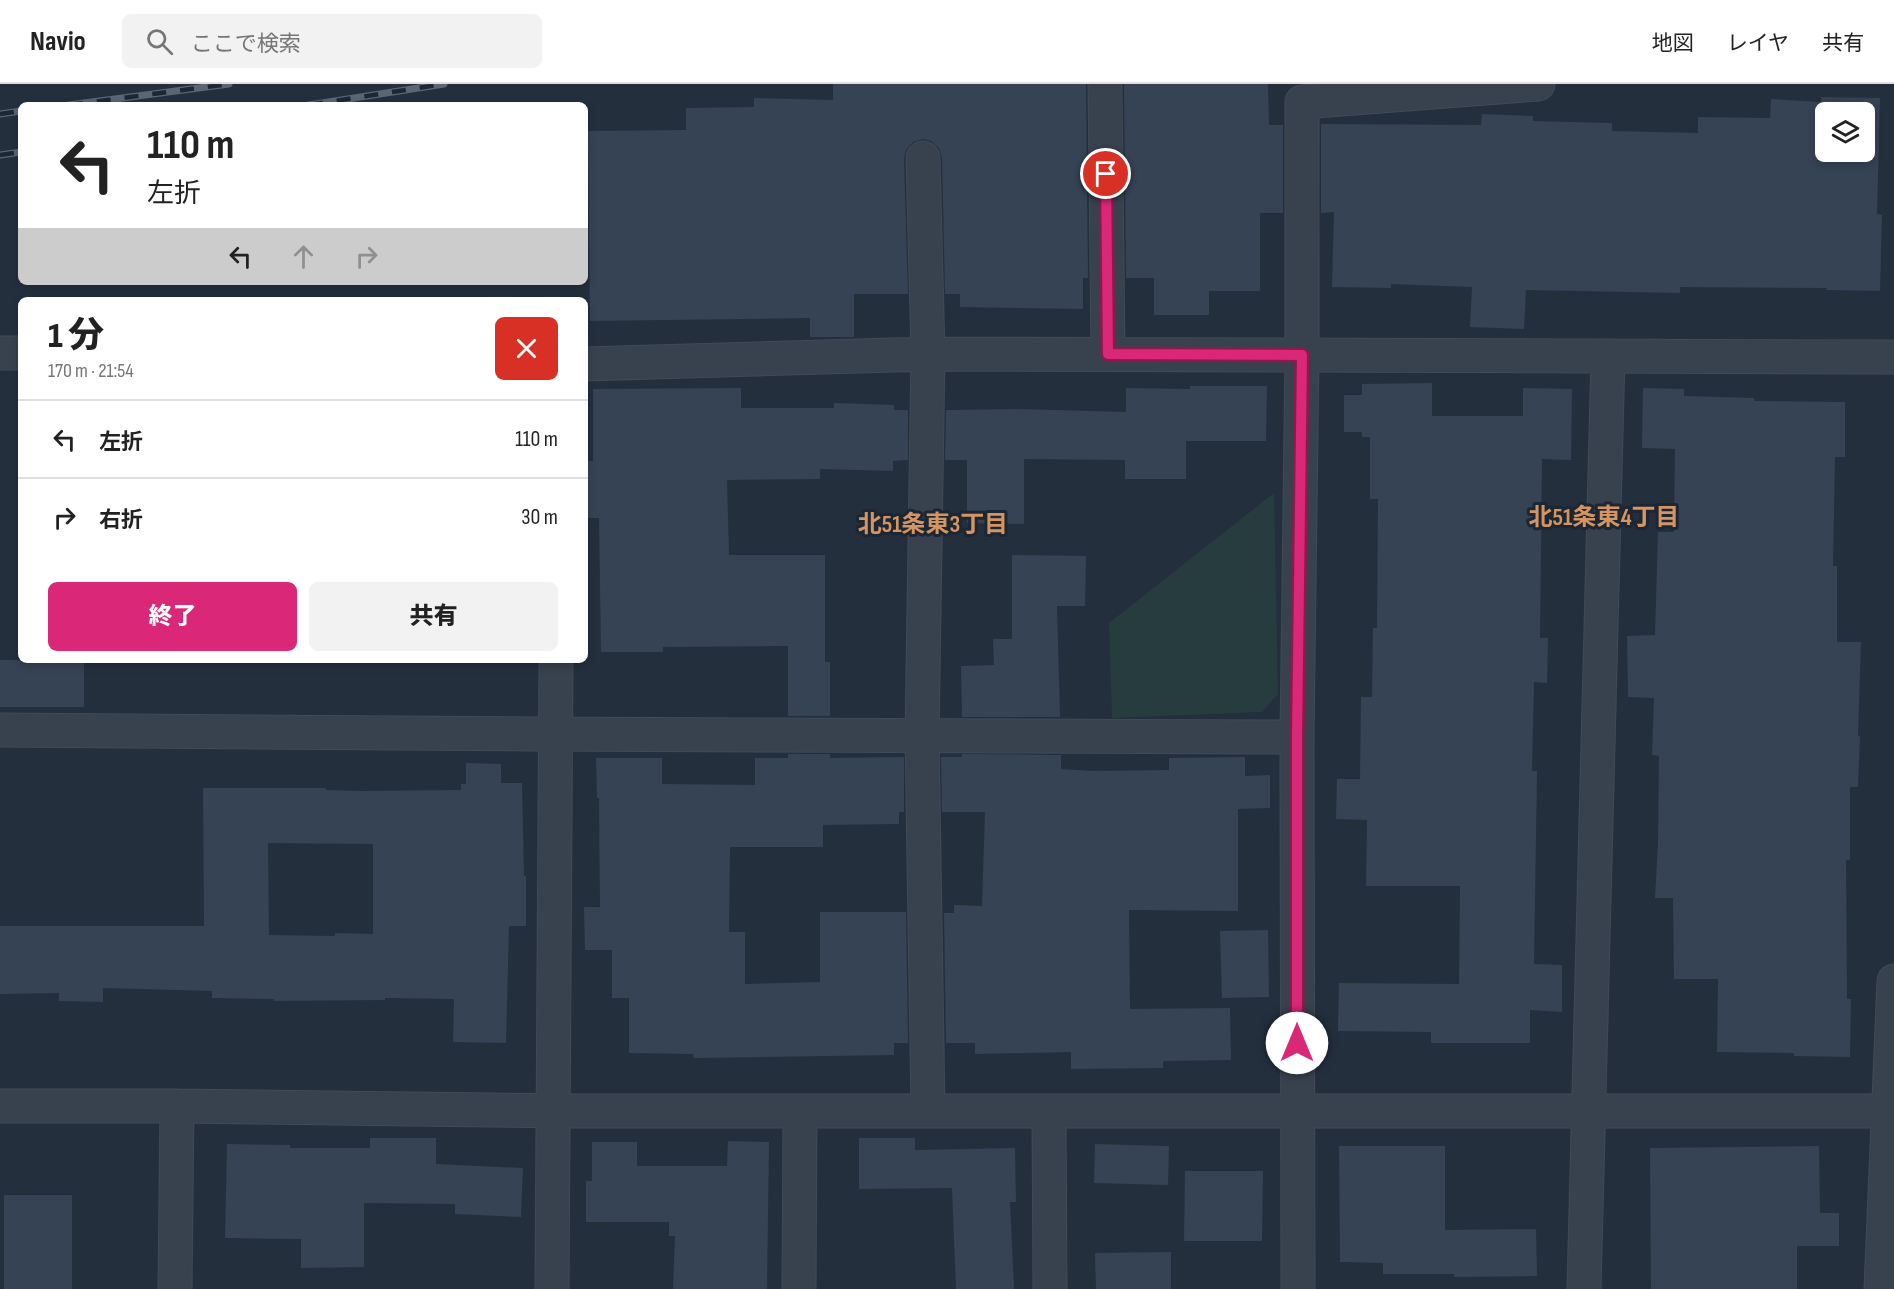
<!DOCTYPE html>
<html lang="ja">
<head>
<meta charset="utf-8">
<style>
	:root { --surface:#fff; --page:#f2f2f2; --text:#222; --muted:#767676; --line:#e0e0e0; --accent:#db2777 }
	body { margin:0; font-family:"Sofia Sans Condensed","Noto Sans JP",sans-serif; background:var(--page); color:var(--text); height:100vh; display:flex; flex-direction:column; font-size:22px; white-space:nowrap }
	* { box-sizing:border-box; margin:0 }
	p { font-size:20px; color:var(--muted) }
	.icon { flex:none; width:33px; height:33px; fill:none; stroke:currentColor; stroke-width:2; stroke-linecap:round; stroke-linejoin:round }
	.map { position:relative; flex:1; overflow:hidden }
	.side { position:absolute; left:18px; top:213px; width:570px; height:366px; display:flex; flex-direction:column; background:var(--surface); border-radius:9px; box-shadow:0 3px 9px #0003 }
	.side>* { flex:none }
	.hud { position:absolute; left:18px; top:18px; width:570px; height:183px; border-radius:9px; box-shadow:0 3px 9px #0003; background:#fff; color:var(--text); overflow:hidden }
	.buttons { position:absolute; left:1815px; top:18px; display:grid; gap:12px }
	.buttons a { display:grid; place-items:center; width:60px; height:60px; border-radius:9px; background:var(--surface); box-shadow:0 3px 9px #0003; font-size:30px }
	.pin { position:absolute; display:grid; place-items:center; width:51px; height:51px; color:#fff; margin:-26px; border:3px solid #fff; border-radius:50%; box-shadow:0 2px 6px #0007 }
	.me { position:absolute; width:66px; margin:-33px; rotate:0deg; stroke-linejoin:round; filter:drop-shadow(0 0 4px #0008) }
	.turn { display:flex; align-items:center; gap:21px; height:126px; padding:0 30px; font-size:27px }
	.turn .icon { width:78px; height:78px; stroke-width:2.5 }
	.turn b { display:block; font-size:42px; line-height:51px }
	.lanes { display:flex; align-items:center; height:57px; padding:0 30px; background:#0003; justify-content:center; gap:30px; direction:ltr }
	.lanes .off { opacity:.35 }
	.round { display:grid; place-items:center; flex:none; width:63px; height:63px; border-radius:9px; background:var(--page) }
	.headline { display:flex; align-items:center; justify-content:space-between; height:102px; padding:0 30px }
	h1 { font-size:36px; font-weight:800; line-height:45px }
	.primary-button { display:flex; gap:12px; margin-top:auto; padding:12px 30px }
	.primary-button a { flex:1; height:69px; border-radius:9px; background:var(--accent); color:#fff; font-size:24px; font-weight:800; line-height:69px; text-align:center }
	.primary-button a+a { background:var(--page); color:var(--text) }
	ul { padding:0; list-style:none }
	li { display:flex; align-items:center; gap:18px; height:78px; padding:0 30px; border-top:2px solid var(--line) }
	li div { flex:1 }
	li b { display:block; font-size:22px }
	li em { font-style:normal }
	header { display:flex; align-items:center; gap:36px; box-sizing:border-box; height:84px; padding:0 30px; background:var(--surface); border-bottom:2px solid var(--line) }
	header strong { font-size:28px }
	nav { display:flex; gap:33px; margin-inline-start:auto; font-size:21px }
	.search { width:420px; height:54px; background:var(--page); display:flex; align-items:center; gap:15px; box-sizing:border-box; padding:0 21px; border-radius:9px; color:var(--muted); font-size:22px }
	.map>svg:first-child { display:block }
	.green { fill:#263c3f }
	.building { fill:#364354; fill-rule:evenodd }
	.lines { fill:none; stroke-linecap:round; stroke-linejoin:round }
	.minor-casing { stroke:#414a57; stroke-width:35 }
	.minor { stroke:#38414e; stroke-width:33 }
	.rail-casing { stroke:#5a6575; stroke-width:7 }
	.rail { stroke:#1d2633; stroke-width:4.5; stroke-dasharray:14; stroke-linecap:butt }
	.route-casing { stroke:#8e194d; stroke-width:15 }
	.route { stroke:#db2777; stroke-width:10 }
	.labels { text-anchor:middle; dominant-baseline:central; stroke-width:6; stroke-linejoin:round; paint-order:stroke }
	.neighbourhood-label { font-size:24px; font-weight:bold; fill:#d59563; stroke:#1d2633 }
</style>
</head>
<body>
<header>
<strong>Navio</strong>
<div class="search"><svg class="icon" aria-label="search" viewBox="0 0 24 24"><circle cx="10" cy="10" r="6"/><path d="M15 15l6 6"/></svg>ここで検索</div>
<nav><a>地図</a><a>レイヤ</a><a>共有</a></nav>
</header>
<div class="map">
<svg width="1894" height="1205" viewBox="0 0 1894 1205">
	<rect width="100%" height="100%" fill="#242f3e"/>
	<path class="green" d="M 1274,409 L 1278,610 L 1262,628 L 1112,634 L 1109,539 Z"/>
	<path class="building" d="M 833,0 L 1086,0 L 1088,194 L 1083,194 L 1083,225 L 960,223 L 960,210 L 945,210 L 942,74 L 939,64 L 931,57 L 923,55 L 913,58 L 906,66 L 904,74 L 908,210 L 854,210 L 854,253 L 810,253 L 810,234 L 590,237 L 588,47 L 686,46 L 686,24 L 754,23 L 754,14 L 833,16 Z
		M 1124,0 L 1268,0 L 1269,41 L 1283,41 L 1283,129 L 1260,129 L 1260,207 L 1209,207 L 1209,231 L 1154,231 L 1154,194 L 1126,194 Z
		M 1821,13 L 1880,14 L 1877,130 L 1882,131 L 1880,207 L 1826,206 L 1827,204 L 1680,203 L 1680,209 L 1526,206 L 1524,245 L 1470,243 L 1472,203 L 1391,200 L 1391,204 L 1332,203 L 1334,128 L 1321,129 L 1321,40 L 1481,41 L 1482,30 L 1533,32 L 1533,37 L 1612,39 L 1612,47 L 1698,49 L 1698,33 L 1770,34 L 1771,15 L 1821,18 ZM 1826,28 L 1864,28 L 1864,68 L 1826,68 Z
		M 1432,299 L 1432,332 L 1523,332 L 1523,304 L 1572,305 L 1571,376 L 1542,375 L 1540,554 L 1548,554 L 1547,599 L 1534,598 L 1532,687 L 1537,687 L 1534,880 L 1562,881 L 1562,928 L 1530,926 L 1530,959 L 1431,959 L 1431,948 L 1338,947 L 1339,899 L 1459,900 L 1460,802 L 1366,802 L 1367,736 L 1336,735 L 1337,695 L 1360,695 L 1361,613 L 1372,613 L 1373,544 L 1377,544 L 1378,415 L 1370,415 L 1370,353 L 1362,353 L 1362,348 L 1344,348 L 1344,311 L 1362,311 L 1362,300 Z
		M 1190,302 L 1267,302 L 1266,357 L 1186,357 L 1186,395 L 1125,395 L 1125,376 L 1024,375 L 1024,440 L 967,439 L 967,376 L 945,376 L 946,326 L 1021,325 L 1126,328 L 1126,304 L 1190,305 Z
		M 741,304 L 741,324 L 834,324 L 834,319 L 894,321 L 894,326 L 908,326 L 908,376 L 893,377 L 893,387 L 820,385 L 820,395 L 727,396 L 729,471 L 825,471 L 825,578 L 830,578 L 830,632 L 788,632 L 788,562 L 663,563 L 663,568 L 601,568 L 599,434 L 585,434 L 586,377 L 593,377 L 593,305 Z
		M 1643,304 L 1684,305 L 1684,312 L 1754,314 L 1754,317 L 1845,318 L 1845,373 L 1835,373 L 1833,482 L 1837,482 L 1837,558 L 1861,558 L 1858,652 L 1860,652 L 1858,703 L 1850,703 L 1850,776 L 1846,776 L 1847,915 L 1851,915 L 1850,973 L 1794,972 L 1794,969 L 1717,968 L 1718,895 L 1674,895 L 1673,814 L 1655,814 L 1658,760 L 1659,672 L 1652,671 L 1654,614 L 1628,613 L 1627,552 L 1655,551 L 1658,448 L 1674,448 L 1675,365 L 1642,364 Z
		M 1012,471 L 1086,472 L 1085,522 L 1057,522 L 1060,633 L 962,633 L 961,582 L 994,581 L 993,555 L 1012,555 Z
		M 0,576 L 84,576 L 84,623 L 0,623 Z
		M 788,670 L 830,670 L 830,674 L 904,673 L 904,728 L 899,728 L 899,740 L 823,741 L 823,763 L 730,763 L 729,848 L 745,848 L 745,900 L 820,898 L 820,828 L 906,828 L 908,959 L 894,959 L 894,971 L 694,974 L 693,970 L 629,969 L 629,914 L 612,914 L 612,866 L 585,866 L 584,823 L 600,823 L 599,714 L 597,714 L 596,674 L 662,674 L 662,700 L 755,701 L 755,674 L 788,674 Z
		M 962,670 L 1061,671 L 1061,685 L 1094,687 L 1169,686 L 1169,674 L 1245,673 L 1245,692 L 1270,691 L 1270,724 L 1238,725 L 1238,827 L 1129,826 L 1130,925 L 1230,924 L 1231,976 L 1163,977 L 1163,984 L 1071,985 L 1071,968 L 975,970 L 975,959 L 946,959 L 944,829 L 954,829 L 954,821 L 982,822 L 985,728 L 942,728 L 941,673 L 962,673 Z
		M 466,679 L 501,680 L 501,699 L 522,699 L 524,792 L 526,792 L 526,842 L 509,842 L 506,959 L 453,958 L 454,915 L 385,914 L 385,916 L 273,917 L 274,915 L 212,914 L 212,907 L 103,904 L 103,918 L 59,917 L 59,909 L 0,910 L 0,842 L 204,842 L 203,704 L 326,704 L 326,706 L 361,707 L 461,706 L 461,700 L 466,700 ZM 268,759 L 373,760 L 373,850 L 335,849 L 335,852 L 269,851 Z
		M 1268,846 L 1269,913 L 1222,914 L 1220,847 Z
		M 370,1054 L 436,1054 L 436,1080 L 523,1084 L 521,1133 L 455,1130 L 455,1120 L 364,1119 L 364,1183 L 301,1184 L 301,1155 L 225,1154 L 227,1060 L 290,1061 L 290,1064 L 370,1064 Z
		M 859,1054 L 915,1054 L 915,1066 L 1015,1064 L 1016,1118 L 1010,1118 L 1014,1205 L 956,1205 L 952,1104 L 859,1105 Z
		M 728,1057 L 769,1058 L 767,1205 L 673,1205 L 675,1152 L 669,1152 L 669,1138 L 586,1138 L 586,1097 L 592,1097 L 592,1058 L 637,1058 L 637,1082 L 727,1082 Z
		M 1095,1060 L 1169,1062 L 1168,1101 L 1094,1099 Z
		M 1339,1062 L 1445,1062 L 1445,1146 L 1536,1145 L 1537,1192 L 1454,1193 L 1454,1190 L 1383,1190 L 1383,1179 L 1340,1178 Z
		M 1819,1062 L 1820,1129 L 1839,1129 L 1839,1162 L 1797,1162 L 1797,1205 L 1651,1205 L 1650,1064 Z
		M 1185,1087 L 1263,1087 L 1262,1157 L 1184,1157 Z
		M 4,1111 L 72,1111 L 72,1205 L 4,1205 Z
		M 1171,1168 L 1171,1205 L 1096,1205 L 1095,1169 Z"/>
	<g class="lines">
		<g class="minor-casing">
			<path id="minor" d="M 1105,0 L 1108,270
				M 923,74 L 928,270 L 922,652 L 928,1026
				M 0,269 L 21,269
				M 585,280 L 928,270 L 1894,273
				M 0,646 L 533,650 L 1297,653
				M 0,1022 L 177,1022 L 574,1027 L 1888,1027
				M 1049,1028 L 1050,1205
				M 175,1205 L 177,1022
				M 552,1205 L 556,576
				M 799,1205 L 800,1027
				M 1298,1205 L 1297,653 L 1302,271 L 1302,18 L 1538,0
				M 1584,1205 L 1608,272
				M 1881,1205 L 1894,897"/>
		</g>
		<use href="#minor" class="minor"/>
		<g class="rail-casing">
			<path id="rail" d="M 69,21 L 229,0
				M 309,21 L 444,0
				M 0,30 L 21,27
				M 0,71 L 21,68"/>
		</g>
		<use href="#rail" class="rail"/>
	</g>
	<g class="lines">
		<g class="route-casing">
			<path id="route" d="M 1106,90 L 1108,270 L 1302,271 L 1297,653 L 1297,959"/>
		</g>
		<use href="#route" class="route"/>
	</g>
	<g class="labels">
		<g class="neighbourhood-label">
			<text x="1604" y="433">北51条東4丁目</text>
			<text x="933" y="440">北51条東3丁目</text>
		</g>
	</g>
</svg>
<div class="buttons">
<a><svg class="icon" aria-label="layers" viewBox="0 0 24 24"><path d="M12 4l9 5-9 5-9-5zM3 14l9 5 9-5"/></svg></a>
</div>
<div class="pin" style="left:1106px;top:90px;background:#d93025"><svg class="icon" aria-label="arrive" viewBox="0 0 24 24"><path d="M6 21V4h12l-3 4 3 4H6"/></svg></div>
<svg class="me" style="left:1297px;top:959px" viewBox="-20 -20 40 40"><circle r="19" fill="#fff"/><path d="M0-13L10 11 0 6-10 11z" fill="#db2777"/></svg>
<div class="hud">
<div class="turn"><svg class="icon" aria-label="left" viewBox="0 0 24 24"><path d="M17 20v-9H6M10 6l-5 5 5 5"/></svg><div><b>110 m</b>左折</div></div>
<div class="lanes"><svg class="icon" aria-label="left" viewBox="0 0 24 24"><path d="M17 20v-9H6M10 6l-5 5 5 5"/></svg><svg class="icon off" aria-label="ahead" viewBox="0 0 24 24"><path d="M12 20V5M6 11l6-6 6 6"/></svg><svg class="icon off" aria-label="right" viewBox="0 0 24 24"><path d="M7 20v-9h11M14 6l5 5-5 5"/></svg></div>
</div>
<section class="side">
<div class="headline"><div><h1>1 分</h1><p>170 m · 21:54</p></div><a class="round" style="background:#d93025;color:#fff"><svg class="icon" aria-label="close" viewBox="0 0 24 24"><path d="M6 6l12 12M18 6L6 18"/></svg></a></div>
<ul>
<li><svg class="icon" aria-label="left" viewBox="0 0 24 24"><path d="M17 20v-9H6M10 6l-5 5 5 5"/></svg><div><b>左折</b></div><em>110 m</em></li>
<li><svg class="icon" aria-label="right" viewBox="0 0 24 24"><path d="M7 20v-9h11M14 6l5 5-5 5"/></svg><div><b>右折</b></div><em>30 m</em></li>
</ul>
<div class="primary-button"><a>終了</a><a>共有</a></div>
</section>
</div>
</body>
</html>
